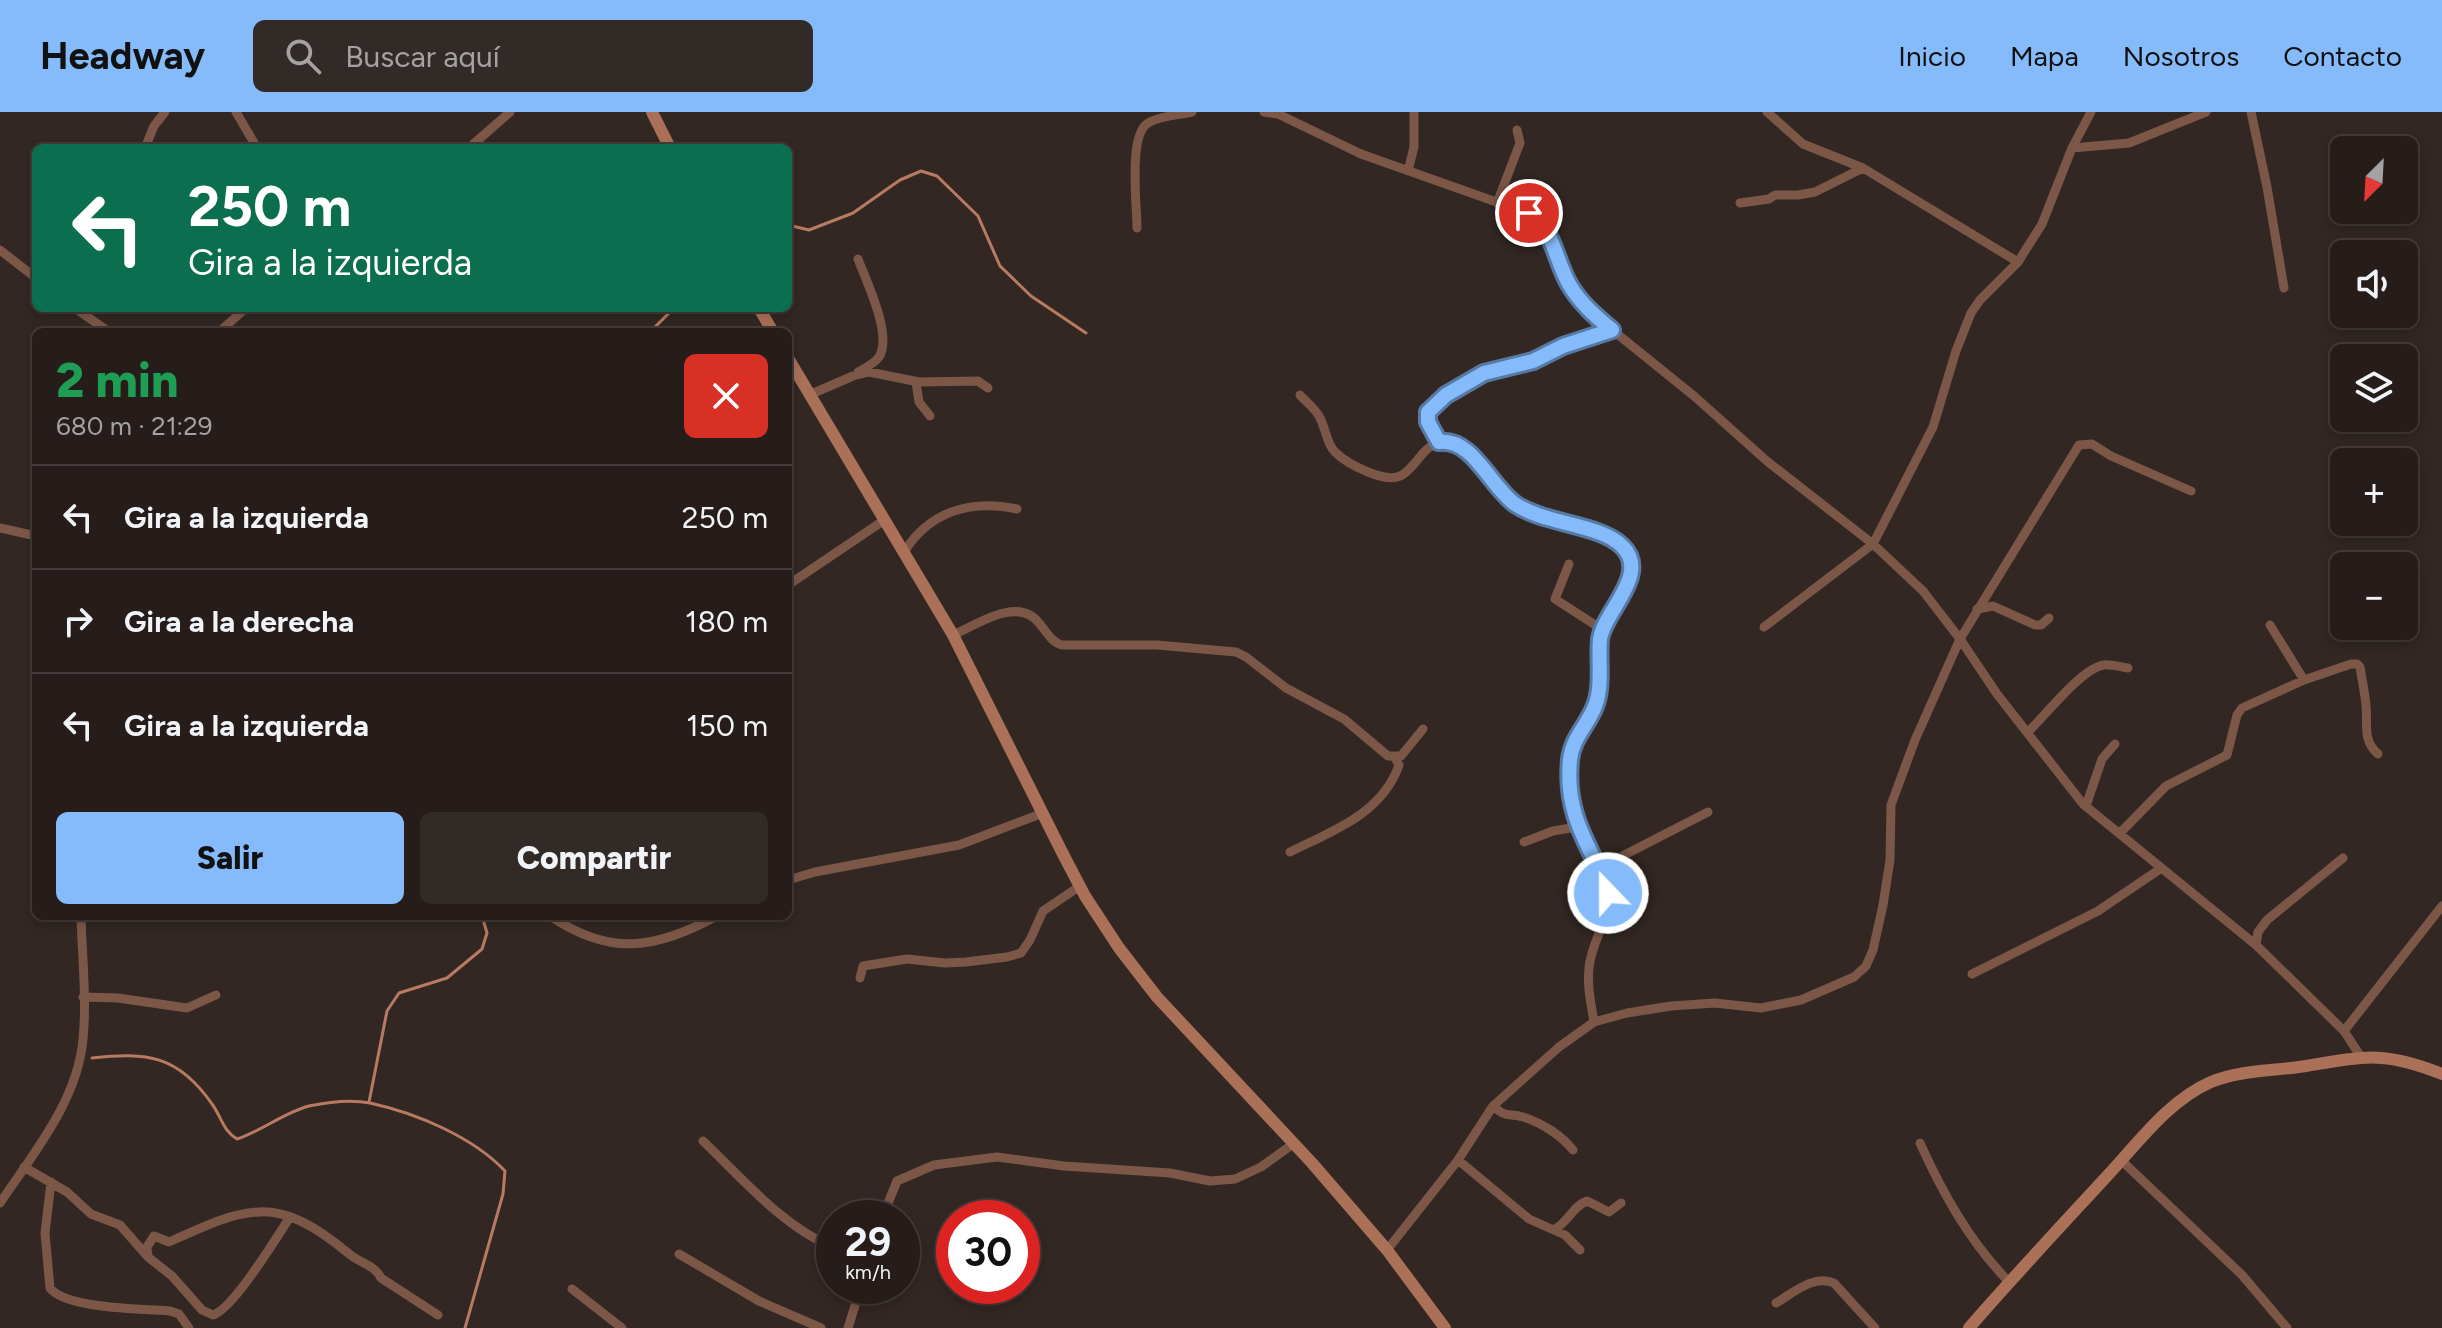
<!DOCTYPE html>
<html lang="es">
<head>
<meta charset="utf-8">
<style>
	:root { --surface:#261d1a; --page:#322a27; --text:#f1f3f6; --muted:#a4a2a2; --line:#423b39; --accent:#85bbfb }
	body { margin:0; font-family:Figtree,sans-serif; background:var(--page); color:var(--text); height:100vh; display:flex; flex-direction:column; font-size:30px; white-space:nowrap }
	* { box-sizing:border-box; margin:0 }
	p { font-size:26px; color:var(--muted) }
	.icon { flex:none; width:44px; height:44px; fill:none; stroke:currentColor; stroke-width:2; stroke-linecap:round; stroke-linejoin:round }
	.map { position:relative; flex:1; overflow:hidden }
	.sheet { position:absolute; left:32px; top:216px; width:760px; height:592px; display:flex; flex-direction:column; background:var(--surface); border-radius:12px; box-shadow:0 4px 12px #0003,0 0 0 2px var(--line) }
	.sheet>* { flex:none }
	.banner { position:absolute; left:32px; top:32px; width:760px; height:168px; border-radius:12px; box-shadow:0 4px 12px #0003,0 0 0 2px var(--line); background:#0b6e4f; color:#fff; overflow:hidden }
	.needle { width:52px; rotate:204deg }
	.buttons { position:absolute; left:2330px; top:24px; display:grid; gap:16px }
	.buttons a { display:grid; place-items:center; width:88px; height:88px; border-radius:12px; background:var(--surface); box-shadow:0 4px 12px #0003,0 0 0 2px var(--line); font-size:40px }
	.speed { position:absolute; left:816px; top:1088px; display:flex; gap:16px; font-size:40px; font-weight:700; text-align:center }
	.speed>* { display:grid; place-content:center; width:104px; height:104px; border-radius:50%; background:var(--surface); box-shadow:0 4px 12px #0003,0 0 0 2px var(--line); line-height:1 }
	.speed small { font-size:20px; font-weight:400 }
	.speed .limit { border:12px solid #d22; background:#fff; color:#111 }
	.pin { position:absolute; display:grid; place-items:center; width:68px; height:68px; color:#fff; margin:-34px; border:4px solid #fff; border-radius:50%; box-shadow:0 2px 8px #0007 }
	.me { position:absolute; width:88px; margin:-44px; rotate:338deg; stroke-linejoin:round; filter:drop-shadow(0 0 6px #0008) }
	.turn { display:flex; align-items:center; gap:28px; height:168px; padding:0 24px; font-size:36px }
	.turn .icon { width:104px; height:104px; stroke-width:2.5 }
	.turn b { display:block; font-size:56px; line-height:68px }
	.round { display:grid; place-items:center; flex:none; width:84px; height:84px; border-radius:12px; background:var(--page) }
	.summary { display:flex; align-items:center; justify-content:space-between; height:136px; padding:0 24px }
	h1 { font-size:48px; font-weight:800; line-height:60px; color:#1e9e55 }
	.cta { display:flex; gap:16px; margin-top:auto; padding:16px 24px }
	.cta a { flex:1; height:92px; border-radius:12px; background:var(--accent); color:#111; font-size:32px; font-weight:800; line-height:92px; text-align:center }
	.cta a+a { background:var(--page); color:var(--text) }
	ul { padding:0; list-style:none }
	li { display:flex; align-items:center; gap:24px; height:104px; padding:0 24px; border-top:2px solid var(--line) }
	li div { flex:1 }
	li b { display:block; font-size:30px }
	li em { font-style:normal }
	header { display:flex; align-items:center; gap:48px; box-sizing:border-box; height:112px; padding:0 40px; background:var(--accent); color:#111 }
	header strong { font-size:38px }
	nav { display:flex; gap:44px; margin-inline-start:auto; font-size:28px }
	.search { width:560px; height:72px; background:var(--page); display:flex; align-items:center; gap:20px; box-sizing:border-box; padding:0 28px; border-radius:12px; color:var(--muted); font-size:30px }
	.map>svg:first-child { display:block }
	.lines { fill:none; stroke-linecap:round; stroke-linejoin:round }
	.stream { stroke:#b87a60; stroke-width:3 }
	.street { stroke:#7c5748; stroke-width:9 }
	.secondary { stroke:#aa7058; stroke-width:12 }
	.route-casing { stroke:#567aa3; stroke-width:20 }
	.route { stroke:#85bbfb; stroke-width:14 }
</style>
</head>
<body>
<header>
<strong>Headway</strong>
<div class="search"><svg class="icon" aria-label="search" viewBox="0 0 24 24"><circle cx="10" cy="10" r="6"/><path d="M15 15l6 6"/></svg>Buscar aquí</div>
<nav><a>Inicio</a><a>Mapa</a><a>Nosotros</a><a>Contacto</a></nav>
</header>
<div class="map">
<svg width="2442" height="1216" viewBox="0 0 2442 1216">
	<rect width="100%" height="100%" fill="#322722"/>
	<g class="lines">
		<path class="stream" d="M 788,113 L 809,118 L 853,101 L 900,68 L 921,59 L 937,64 L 978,104 L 1000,154 L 1031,184 L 1086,221
			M 650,220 L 674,196
			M 92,946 C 147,940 178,943 212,992 C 221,1004 223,1019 237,1027 C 262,1019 283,1001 309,994 C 328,990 350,987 370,991 C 416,1001 473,1025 505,1059 L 503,1082 L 465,1216
			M 369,990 L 387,899 L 399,881 L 447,866 L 482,837 L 487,821 L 482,804"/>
		<path class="street" d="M 236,0 L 257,36
			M 1264,0 L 1278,2 L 1361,42 L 1536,104 L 1545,114 L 1569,172 L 1590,200 L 1694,284 L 1768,350 L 1873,432 L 1923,479 L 1960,527 L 1997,582 L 2083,692 L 2256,833 L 2344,919 L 2361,945
			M 1767,0 L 1803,32 L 1863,56 L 2018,150
			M 2251,0 L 2267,75 L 2284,176
			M 145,36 L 154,14 L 165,0
			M 469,36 L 510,0
			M 2072,36 L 2091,0
			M 1408,59 L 1414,35 L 1414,0
			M 1497,91 L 1520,31 L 1517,18
			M 1740,91 L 1769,87 L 1775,83 L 1798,83 L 1815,80 L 1863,56
			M 1137,116 C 1137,94 1128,23 1148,11 C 1159,4 1179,3 1192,0
			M 0,138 L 36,166
			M 858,147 C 866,169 893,223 879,245 C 874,252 865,256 858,260
			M 75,196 L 109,220
			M 219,220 L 246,196
			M 916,270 L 919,290 L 930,304
			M 809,283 L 853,264 L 869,260 L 919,270 L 978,269 L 988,276
			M 1300,283 C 1306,290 1316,297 1320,306 C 1326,317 1326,331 1335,340 C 1347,352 1387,373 1402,363 C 1423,349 1419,332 1450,329 C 1481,340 1492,381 1525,397 C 1549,409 1620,419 1628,443 C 1638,473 1610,495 1602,521 C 1595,544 1604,571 1595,594 C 1589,611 1574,624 1571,642 C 1565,674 1574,708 1588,736 C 1595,747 1604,761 1608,774 C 1614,802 1591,828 1589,856 C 1587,874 1591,892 1594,910
			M 1439,330 L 1428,310 L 1428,300 L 1433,293 L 1446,283 L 1484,261 L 1533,249 L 1563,234 L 1612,218
			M 0,416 L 36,424
			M 904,440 C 930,399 971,387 1017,397
			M 1569,452 L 1555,487 L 1603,518
			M 788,473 L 883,409
			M 1977,497 L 1993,494 L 2035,513 L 2041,513 L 2049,506
			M 2270,513 L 2304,568
			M 1764,515 L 1873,432 L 1933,315 L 1956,239 L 1971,201 L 1980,188 L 2018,150 L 2042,112 L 2072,36 L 2129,31 L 2206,0
			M 953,523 C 978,512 1018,484 1039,511 C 1046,519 1051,530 1062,533 L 1157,533 L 1236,540 L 1246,545 L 1286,576 L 1344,607 L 1388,644 L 1401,644 L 1423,617
			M 2028,620 C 2046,603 2080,558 2103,553 C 2111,552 2121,555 2128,556
			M 2086,694 L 2102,647 L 2115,632
			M 2120,721 L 2166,674 L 2227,643 L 2237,603 L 2242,596 L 2304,568 L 2351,552 L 2357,552 L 2360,555 C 2362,568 2365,581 2366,594 C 2368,613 2362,628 2378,642
			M 1524,730 L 1553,719 L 1577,715
			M 1290,740 C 1332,719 1382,702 1399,653 L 1395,646
			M 1599,756 L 1708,700
			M 788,768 L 815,760 L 959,733 L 1043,701
			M 550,804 C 611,845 655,837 717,804
			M 2256,833 L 2258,820 L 2267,808 L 2343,746
			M 1972,862 L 2098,799 L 2160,757
			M 860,866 L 863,854 L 907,847 L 945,851 L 966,850 L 1007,845 L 1021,841 L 1030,828 L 1043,799 L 1080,774
			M 83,885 L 118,886 L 187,896 L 216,883
			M 2344,919 L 2442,794
			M 1493,994 C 1506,1006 1508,1001 1523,1005 C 1542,1011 1561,1023 1573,1038
			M 703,1029 C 744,1068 782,1114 834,1136
			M 1920,1031 C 1943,1082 1970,1130 2009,1170
			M 1458,1048 L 1529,1107 L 1565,1123 L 1580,1138
			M 2122,1049 L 2242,1163 L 2287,1216
			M 24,1055 L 67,1080 L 91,1102 L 120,1113 L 148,1145 L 172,1164 L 202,1198 L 213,1203 C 234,1196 276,1126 290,1105
			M 51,1070 L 45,1121 L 50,1176 C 66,1197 144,1197 170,1199 L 179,1202 L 189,1216
			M 0,1091 C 33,1042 78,988 83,927 C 87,887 82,845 81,804
			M 882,1106 L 897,1069 L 934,1053 L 997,1045 L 1064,1054 L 1170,1061 L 1210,1069 L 1235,1067 L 1261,1055 L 1293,1032
			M 1555,1117 C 1568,1110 1573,1094 1587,1089 L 1609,1100 L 1621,1091
			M 1387,1138 L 1458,1048 L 1493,994 L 1559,935 L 1594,910 L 1627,901 L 1671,894 L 1715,891 L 1761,896 L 1801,888 L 1854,865 L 1866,854 L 1873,838 L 1883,793 L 1890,748 L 1891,693 L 1915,628 L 1960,527 L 2079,333 L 2092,332 L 2111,344 L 2191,379
			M 679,1142 L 759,1189 L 821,1216
			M 148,1145 L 147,1135 L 154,1124 L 169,1130 C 248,1094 277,1082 348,1141 C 359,1151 374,1152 381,1166 L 438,1203
			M 572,1177 L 622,1216
			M 1776,1191 C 1793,1181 1814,1162 1834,1171 L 1875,1216
			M 848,1216 L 861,1174"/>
		<path class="secondary" d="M 652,0 L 670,36
			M 759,196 L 773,220
			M 788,246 L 953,523 L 1064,744 L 1085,784 L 1119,836 L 1157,885 L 1312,1051 L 1387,1138 L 1445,1216
			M 1969,1216 C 2014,1164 2061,1114 2108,1063 C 2138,1031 2169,988 2211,970 C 2240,958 2275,959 2306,954 C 2365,944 2385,939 2442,962"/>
	</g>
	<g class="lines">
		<g class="route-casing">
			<path id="route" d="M 1529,101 C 1552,113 1556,150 1569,172 C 1580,191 1595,204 1612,218 L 1563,234 L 1533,249 L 1484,261 L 1446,283 L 1428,300 L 1428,310 L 1439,330 C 1473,326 1489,373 1515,392 C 1544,412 1600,412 1622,434 C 1651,462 1604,499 1600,527 C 1598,548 1603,574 1595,594 C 1588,613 1572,626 1570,648 C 1565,700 1586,729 1607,773 L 1608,781"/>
		</g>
		<use href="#route" class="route"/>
	</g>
</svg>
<div class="buttons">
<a><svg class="needle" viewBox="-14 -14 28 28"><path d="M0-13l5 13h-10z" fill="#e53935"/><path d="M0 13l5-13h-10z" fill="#a4a2a2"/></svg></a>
<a><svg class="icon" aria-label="sound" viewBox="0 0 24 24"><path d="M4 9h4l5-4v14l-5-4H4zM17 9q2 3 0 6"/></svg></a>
<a><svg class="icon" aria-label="layers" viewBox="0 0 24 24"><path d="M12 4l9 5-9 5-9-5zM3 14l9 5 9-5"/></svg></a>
<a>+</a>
<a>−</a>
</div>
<div class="speed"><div>29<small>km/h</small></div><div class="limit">30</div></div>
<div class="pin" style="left:1529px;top:101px;background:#d93025"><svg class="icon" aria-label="arrive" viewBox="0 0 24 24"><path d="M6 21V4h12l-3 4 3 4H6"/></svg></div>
<svg class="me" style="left:1608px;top:781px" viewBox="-20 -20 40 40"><circle r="17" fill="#85bbfb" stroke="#fff" stroke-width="3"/><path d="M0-11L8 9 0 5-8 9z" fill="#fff"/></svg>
<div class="banner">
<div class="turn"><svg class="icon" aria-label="left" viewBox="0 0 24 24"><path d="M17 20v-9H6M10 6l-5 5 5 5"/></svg><div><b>250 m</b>Gira a la izquierda</div></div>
</div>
<section class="sheet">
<div class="summary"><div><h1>2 min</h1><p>680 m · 21:29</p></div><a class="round" style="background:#d93025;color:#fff"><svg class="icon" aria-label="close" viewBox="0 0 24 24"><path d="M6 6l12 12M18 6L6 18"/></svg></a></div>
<ul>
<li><svg class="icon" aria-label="left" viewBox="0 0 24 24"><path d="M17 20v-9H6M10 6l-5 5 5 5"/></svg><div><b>Gira a la izquierda</b></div><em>250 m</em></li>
<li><svg class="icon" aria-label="right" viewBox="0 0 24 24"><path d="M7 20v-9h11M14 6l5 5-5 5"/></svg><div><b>Gira a la derecha</b></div><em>180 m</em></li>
<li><svg class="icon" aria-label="left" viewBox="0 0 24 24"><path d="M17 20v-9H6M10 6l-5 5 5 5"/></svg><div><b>Gira a la izquierda</b></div><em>150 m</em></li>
</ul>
<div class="cta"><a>Salir</a><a>Compartir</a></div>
</section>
</div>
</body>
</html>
